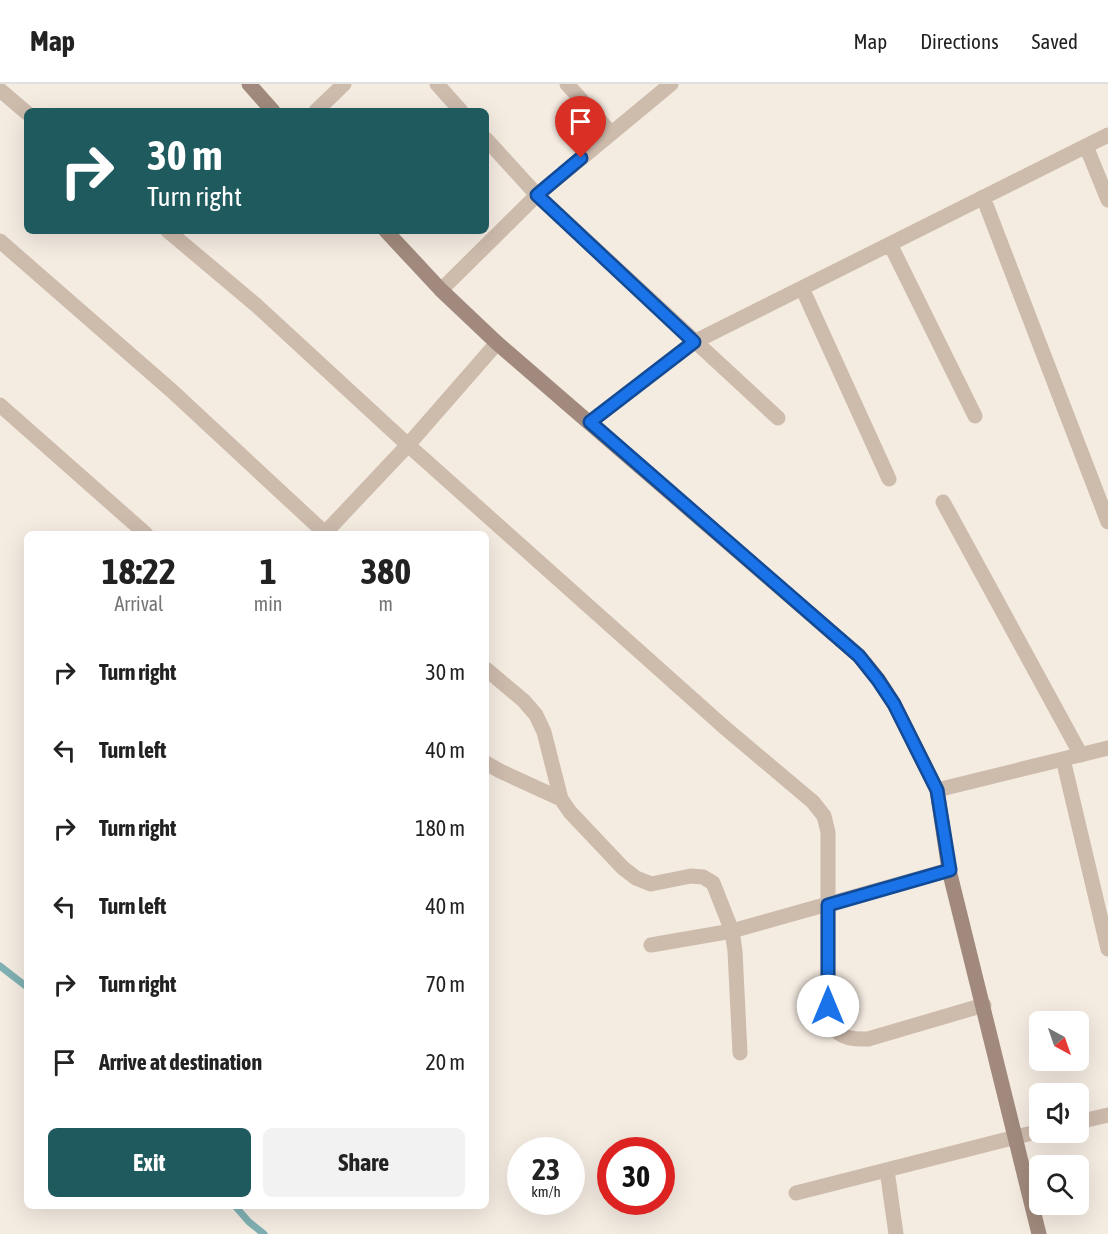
<!DOCTYPE html>
<html lang="en">
<head>
<meta charset="utf-8">
<style>
	:root { --surface:#fff; --page:#f2f2f2; --text:#222; --muted:#767676; --line:#e0e0e0; --accent:#1f5a5e }
	body { margin:0; font-family:"Asap Condensed",sans-serif; background:var(--page); color:var(--text); height:100vh; display:flex; flex-direction:column; font-size:22px; white-space:nowrap }
	* { box-sizing:border-box; margin:0 }
	p { font-size:20px; color:var(--muted) }
	.icon { flex:none; width:33px; height:33px; fill:none; stroke:currentColor; stroke-width:2; stroke-linecap:round; stroke-linejoin:round }
	.map { position:relative; flex:1; overflow:hidden }
	.panel { position:absolute; left:24px; top:447px; width:465px; height:678px; display:flex; flex-direction:column; background:var(--surface); border-radius:9px; box-shadow:0 6px 24px #0002 }
	.panel>* { flex:none }
	.guide { position:absolute; left:24px; top:24px; width:465px; height:126px; border-radius:9px; box-shadow:0 6px 24px #0002; background:#1f5a5e; color:#fff; overflow:hidden }
	.needle { width:39px; rotate:140deg }
	.tools { position:absolute; left:1029px; top:927px; display:grid; gap:12px }
	.tools a { display:grid; place-items:center; width:60px; height:60px; border-radius:9px; background:var(--surface); box-shadow:0 6px 24px #0002; font-size:30px }
	.speed { position:absolute; left:507px; top:1053px; display:flex; gap:12px; font-size:30px; font-weight:700; text-align:center }
	.speed>* { display:grid; place-content:center; width:78px; height:78px; border-radius:50%; background:var(--surface); box-shadow:0 6px 24px #0002; line-height:1 }
	.speed small { font-size:15px; font-weight:400 }
	.speed .limit { border:9px solid #d22; background:#fff; color:#111 }
	.pin { position:absolute; display:grid; place-items:center; width:51px; height:51px; color:#fff; margin:-62px -26px; border-radius:50% 50% 50% 0; rotate:-45deg; box-shadow:0 0 6px #0007 }
	.pin .icon { rotate:45deg }
	.me { position:absolute; width:66px; margin:-33px; rotate:0deg; stroke-linejoin:round; filter:drop-shadow(0 0 4px #0008) }
	.turn { display:flex; align-items:center; gap:21px; height:126px; padding:0 24px; font-size:27px }
	.turn .icon { width:78px; height:78px; stroke-width:2.5 }
	.turn b { display:block; font-size:42px; line-height:51px }
	.eta { display:flex; justify-content:space-evenly; align-items:center; height:102px; text-align:center }
	.eta b { font-size:36px; font-weight:700; line-height:42px }
	.action { display:flex; gap:12px; margin-top:auto; padding:12px 24px }
	.action a { flex:1; height:69px; border-radius:9px; background:var(--accent); color:#fff; font-size:24px; font-weight:700; line-height:69px; text-align:center }
	.action a+a { background:var(--page); color:var(--text) }
	ul { padding:0; list-style:none }
	li { display:flex; align-items:center; gap:18px; height:78px; padding:0 24px }
	li div { flex:1 }
	li b { display:block; font-size:22px }
	li em { font-style:normal }
	header { display:flex; align-items:center; gap:36px; box-sizing:border-box; height:84px; padding:0 30px; background:var(--surface); border-bottom:2px solid var(--line) }
	header strong { font-size:28px }
	nav { display:flex; gap:33px; margin-inline-start:auto; font-size:21px }
	.map>svg:first-child { display:block }
	.lines { fill:none; stroke-linecap:round; stroke-linejoin:round }
	.stream { stroke:#7fb0b2; stroke-width:7 }
	.street { stroke:#cdbbac; stroke-width:15 }
	.secondary { stroke:#a18a7d; stroke-width:15 }
	.route-casing { stroke:#114b97; stroke-width:15 }
	.route { stroke:#1a73e8; stroke-width:10 }
</style>
</head>
<body>
<header>
<strong>Map</strong>
<nav><a>Map</a><a>Directions</a><a>Saved</a></nav>
</header>
<div class="map">
<svg width="1108" height="1150" viewBox="0 0 1108 1150">
	<rect width="100%" height="100%" fill="#f4ebe1"/>
	<g class="lines">
		<path class="stream" d="M 0,882 L 27,903
			M 235,1122 L 249,1138 L 264,1150"/>
		<path class="street" d="M 437,0 L 461,27
			M 567,0 L 611,49
			M 0,6 L 27,29
			M 316,27 L 344,0
			M 486,55 L 537,111 L 778,334
			M 1086,62 L 1108,116
			M 983,113 L 1108,438
			M 168,147 L 256,221 L 408,361 L 724,643 L 813,718 L 824,732 L 828,748 L 828,922 C 832,950 840,956 868,955 L 984,921
			M 0,157 L 172,307 L 326,450
			M 890,160 L 975,332
			M 802,204 L 889,395
			M 441,206 L 537,111 L 671,0
			M 0,321 L 146,450
			M 590,338 L 694,258 L 1108,51
			M 943,418 L 1081,671
			M 324,450 L 408,361 L 497,259
			M 486,585 L 524,617 L 536,631 L 544,648 L 561,715 L 570,728 L 623,784 L 636,794 L 651,800 L 691,792 L 703,793 L 713,799 L 732,847 L 735,867 L 740,969
			M 1063,675 L 1108,865
			M 486,679 L 500,687 L 561,715
			M 937,706 L 1108,664
			M 651,861 L 732,847 L 949,786
			M 1078,1038 L 1108,1031
			M 887,1086 L 896,1150
			M 796,1109 L 1040,1047"/>
		<path class="secondary" d="M 249,0 L 273,27
			M 386,147 L 441,206 L 497,259 L 859,572 L 878,595 L 894,620 L 937,706 L 949,786 L 1039,1150"/>
	</g>
	<g class="lines">
		<g class="route-casing">
			<path id="route" d="M 581,74 L 537,111 L 694,258 L 590,338 L 859,572 L 878,596 L 894,620 L 937,706 L 950,786 L 828,821 L 828,922"/>
		</g>
		<use href="#route" class="route"/>
	</g>
</svg>
<div class="tools">
<a><svg class="needle" viewBox="-14 -14 28 28"><path d="M0-13l5 13h-10z" fill="#e53935"/><path d="M0 13l5-13h-10z" fill="#767676"/></svg></a>
<a><svg class="icon" aria-label="sound" viewBox="0 0 24 24"><path d="M4 9h4l5-4v14l-5-4H4zM17 9q2 3 0 6"/></svg></a>
<a><svg class="icon" aria-label="search" viewBox="0 0 24 24"><circle cx="10" cy="10" r="6"/><path d="M15 15l6 6"/></svg></a>
</div>
<div class="speed"><div>23<small>km/h</small></div><div class="limit">30</div></div>
<div class="pin" style="left:581px;top:74px;background:#d93025"><svg class="icon" aria-label="arrive" viewBox="0 0 24 24"><path d="M6 21V4h12l-3 4 3 4H6"/></svg></div>
<svg class="me" style="left:828px;top:922px" viewBox="-20 -20 40 40"><circle r="19" fill="#fff"/><path d="M0-13L10 11 0 6-10 11z" fill="#1a73e8"/></svg>
<div class="guide">
<div class="turn"><svg class="icon" aria-label="right" viewBox="0 0 24 24"><path d="M7 20v-9h11M14 6l5 5-5 5"/></svg><div><b>30 m</b>Turn right</div></div>
</div>
<section class="panel">
<div class="eta">
<div><b>18:22</b><p>Arrival</p></div>
<div><b>1</b><p>min</p></div>
<div><b>380</b><p>m</p></div>
</div>
<ul>
<li><svg class="icon" aria-label="right" viewBox="0 0 24 24"><path d="M7 20v-9h11M14 6l5 5-5 5"/></svg><div><b>Turn right</b></div><em>30 m</em></li>
<li><svg class="icon" aria-label="left" viewBox="0 0 24 24"><path d="M17 20v-9H6M10 6l-5 5 5 5"/></svg><div><b>Turn left</b></div><em>40 m</em></li>
<li><svg class="icon" aria-label="right" viewBox="0 0 24 24"><path d="M7 20v-9h11M14 6l5 5-5 5"/></svg><div><b>Turn right</b></div><em>180 m</em></li>
<li><svg class="icon" aria-label="left" viewBox="0 0 24 24"><path d="M17 20v-9H6M10 6l-5 5 5 5"/></svg><div><b>Turn left</b></div><em>40 m</em></li>
<li><svg class="icon" aria-label="right" viewBox="0 0 24 24"><path d="M7 20v-9h11M14 6l5 5-5 5"/></svg><div><b>Turn right</b></div><em>70 m</em></li>
<li><svg class="icon" aria-label="arrive" viewBox="0 0 24 24"><path d="M6 21V4h12l-3 4 3 4H6"/></svg><div><b>Arrive at destination</b></div><em>20 m</em></li>
</ul>
<div class="action"><a>Exit</a><a>Share</a></div>
</section>
</div>
</body>
</html>
